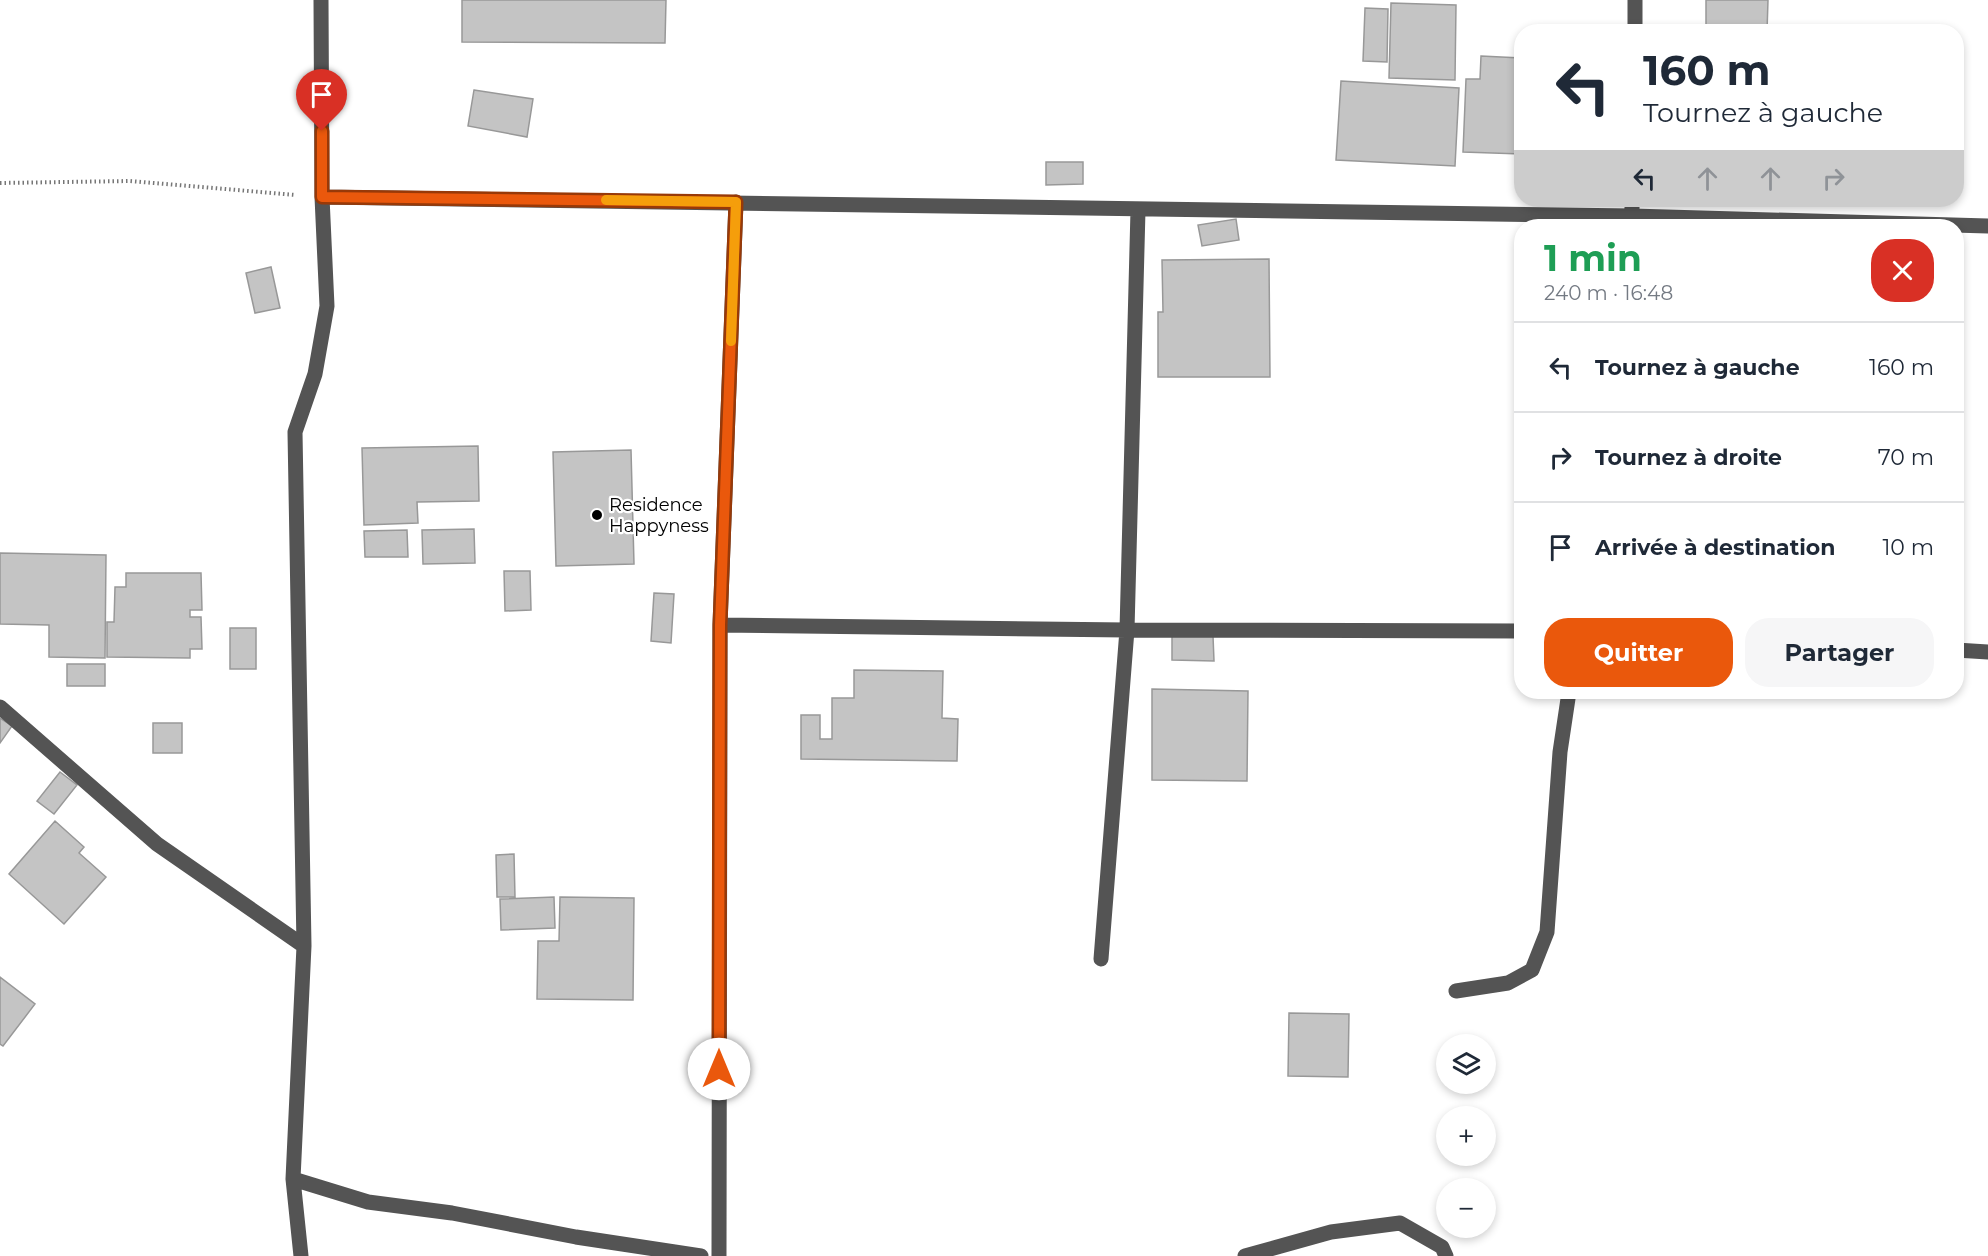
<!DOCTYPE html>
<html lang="fr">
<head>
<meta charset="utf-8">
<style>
	:root { --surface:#fff; --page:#f6f6f7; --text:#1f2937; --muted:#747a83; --line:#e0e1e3; --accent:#ea580c }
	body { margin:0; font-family:Montserrat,sans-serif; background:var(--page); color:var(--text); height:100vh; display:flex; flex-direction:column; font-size:22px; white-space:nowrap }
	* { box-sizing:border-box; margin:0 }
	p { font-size:20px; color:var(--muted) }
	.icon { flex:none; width:33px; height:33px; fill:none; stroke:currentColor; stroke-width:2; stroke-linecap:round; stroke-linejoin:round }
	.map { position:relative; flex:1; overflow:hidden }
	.panel { position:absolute; left:1514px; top:219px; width:450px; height:480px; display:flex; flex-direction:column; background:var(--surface); border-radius:24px; box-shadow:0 3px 9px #0003 }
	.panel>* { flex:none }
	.banner { position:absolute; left:1514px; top:24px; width:450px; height:183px; border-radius:24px; box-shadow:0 3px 9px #0003; background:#fff; color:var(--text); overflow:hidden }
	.buttons { position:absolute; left:1436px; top:1034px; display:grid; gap:12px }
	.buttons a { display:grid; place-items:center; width:60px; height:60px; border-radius:50%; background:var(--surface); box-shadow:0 3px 9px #0003; font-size:30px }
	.pin { position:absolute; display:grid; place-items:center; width:51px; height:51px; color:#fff; margin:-62px -26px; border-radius:50% 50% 50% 0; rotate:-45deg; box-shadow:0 0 6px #0007 }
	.pin .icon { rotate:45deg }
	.me { position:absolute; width:66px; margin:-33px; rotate:0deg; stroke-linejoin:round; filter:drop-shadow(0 0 4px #0008) }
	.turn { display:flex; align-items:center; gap:21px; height:126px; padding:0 30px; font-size:27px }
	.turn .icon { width:78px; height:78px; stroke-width:2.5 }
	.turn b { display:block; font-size:42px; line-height:51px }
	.lanes { display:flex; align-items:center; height:57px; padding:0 30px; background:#0003; justify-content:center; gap:30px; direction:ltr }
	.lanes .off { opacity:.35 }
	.round { display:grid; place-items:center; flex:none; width:63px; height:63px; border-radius:24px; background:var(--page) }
	.headline { display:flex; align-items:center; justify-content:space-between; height:102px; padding:0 30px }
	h1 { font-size:36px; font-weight:700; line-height:45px; color:#1e9e55 }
	.button { display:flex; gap:12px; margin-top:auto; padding:12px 30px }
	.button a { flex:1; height:69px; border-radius:24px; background:var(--accent); color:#fff; font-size:24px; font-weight:700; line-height:69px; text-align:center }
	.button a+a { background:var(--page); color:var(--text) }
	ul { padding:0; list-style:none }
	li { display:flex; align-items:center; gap:18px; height:90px; padding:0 30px; border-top:2px solid var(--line) }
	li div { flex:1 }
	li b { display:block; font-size:22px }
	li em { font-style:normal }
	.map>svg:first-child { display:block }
	.building { fill:#c4c4c4; stroke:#989898; stroke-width:1.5 }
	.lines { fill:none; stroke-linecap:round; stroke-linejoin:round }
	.path { stroke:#767676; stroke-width:4; stroke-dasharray:1.5 3; stroke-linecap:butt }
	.minor { stroke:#545454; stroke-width:15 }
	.route-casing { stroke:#983908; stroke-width:15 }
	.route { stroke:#ea580c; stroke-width:10 }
	.slow { stroke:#f59e0b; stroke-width:10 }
	.poi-dot { fill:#000; stroke:#fff; stroke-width:2 }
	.labels { text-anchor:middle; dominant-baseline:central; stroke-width:4.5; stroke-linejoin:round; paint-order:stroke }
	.poi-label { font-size:18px; fill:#000; stroke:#fff; text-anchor:start }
</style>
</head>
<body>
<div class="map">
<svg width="1988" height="1256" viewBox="0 0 1988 1256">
	<rect width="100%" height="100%" fill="#fff"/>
	<path class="building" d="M 462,0 L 666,0 L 665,43 L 462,42 Z
		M 1706,0 L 1768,0 L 1767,32 L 1706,32 Z
		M 1391,3 L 1456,5 L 1455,80 L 1389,78 Z
		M 1365,8 L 1388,9 L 1387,62 L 1363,61 Z
		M 1481,56 L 1521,58 L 1521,154 L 1463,152 L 1466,79 L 1480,79 Z
		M 1341,81 L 1459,88 L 1455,166 L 1336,160 Z
		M 474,90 L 533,99 L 527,137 L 468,126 Z
		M 1046,162 L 1083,162 L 1083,184 L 1046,185 Z
		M 1236,219 L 1239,240 L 1202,246 L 1198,225 Z
		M 1269,259 L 1270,377 L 1158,377 L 1158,312 L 1163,312 L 1162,260 Z
		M 271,267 L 280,308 L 255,313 L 246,273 Z
		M 478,446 L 479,501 L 417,502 L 418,523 L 364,525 L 362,448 Z
		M 631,450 L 634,564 L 556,566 L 553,452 Z
		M 474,529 L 475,563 L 423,564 L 422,530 Z
		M 407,530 L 408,557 L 365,557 L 364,531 Z
		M 0,553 L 106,555 L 105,658 L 49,657 L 49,625 L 0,624 Z
		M 504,571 L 530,571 L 531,610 L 505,611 Z
		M 126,573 L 201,573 L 202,610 L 190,610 L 190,617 L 201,617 L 202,649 L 190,649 L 190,658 L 107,657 L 107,622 L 114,622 L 115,587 L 126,587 Z
		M 654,593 L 674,594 L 671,643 L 651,641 Z
		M 230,628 L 256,628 L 256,669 L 230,669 Z
		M 1172,635 L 1213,636 L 1214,661 L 1172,660 Z
		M 67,664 L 105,664 L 105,686 L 67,686 Z
		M 854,670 L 943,671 L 942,718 L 958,719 L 957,761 L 801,759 L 801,715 L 820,715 L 820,739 L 832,739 L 832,698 L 854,698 Z
		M 1152,689 L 1248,691 L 1247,781 L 1152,780 Z
		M 0,718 L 12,726 L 0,743 Z
		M 153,723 L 182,723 L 182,753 L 153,753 Z
		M 60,772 L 77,785 L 54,814 L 37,801 Z
		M 55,821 L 84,847 L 79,853 L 106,877 L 64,924 L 9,874 Z
		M 514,854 L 515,897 L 497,897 L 496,855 Z
		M 554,897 L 555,928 L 501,930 L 500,899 Z
		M 560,897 L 634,898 L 633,1000 L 537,999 L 538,941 L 559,941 Z
		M 0,977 L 35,1004 L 3,1046 L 0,1044 Z
		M 1289,1013 L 1349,1014 L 1348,1077 L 1288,1076 Z"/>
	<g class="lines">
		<path class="path" d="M 0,183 L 130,181 L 296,195"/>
		<path class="minor" d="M 1635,32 L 1635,0
			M 322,197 L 1632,216 L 1988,226
			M 1632,216 L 1632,200
			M 720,625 L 1127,630 L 1521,631
			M 1956,650 L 1988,652
			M 0,707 L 157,844 L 304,946
			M 1101,959 L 1127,630 L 1138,210
			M 1456,991 L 1508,983 L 1532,970 L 1547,932 L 1560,752 L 1569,692
			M 293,1179 L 368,1202 L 452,1213 L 576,1237 L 701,1256
			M 301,1256 L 293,1179 L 304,946 L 295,432 L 315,374 L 327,306 L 322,197 L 321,0
			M 719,1256 L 720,625 L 736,202
			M 1245,1256 L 1331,1232 L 1400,1223 L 1442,1247 L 1446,1256"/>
	</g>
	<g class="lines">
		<g class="route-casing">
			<path id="route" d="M 322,131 L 322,197 L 736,202 L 720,625 L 719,1069"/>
		</g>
		<use href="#route" class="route"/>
		<path class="slow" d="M 606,200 L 736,202 L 731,341"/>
	</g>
	<circle class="poi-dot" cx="597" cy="515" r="6"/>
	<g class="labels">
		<g class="poi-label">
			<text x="609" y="505">Residence<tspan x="609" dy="21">Happyness</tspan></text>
		</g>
	</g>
</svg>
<div class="buttons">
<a><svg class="icon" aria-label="layers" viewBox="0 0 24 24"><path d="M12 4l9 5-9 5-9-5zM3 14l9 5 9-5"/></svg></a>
<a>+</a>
<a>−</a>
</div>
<div class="pin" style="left:322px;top:131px;background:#d93025"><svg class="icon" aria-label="arrive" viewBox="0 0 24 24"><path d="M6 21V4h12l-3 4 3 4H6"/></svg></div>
<svg class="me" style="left:719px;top:1069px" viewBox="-20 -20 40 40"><circle r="19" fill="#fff"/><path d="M0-13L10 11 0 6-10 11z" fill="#ea580c"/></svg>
<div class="banner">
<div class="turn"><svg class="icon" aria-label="left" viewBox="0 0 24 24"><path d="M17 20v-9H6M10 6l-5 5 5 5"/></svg><div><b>160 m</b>Tournez à gauche</div></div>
<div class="lanes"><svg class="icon" aria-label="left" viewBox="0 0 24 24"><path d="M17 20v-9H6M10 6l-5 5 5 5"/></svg><svg class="icon off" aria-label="ahead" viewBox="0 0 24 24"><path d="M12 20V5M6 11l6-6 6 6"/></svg><svg class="icon off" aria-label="ahead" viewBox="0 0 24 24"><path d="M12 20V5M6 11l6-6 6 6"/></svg><svg class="icon off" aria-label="right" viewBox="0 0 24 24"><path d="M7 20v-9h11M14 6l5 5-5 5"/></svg></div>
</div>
<section class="panel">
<div class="headline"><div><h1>1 min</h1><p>240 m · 16:48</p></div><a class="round" style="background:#d93025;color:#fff"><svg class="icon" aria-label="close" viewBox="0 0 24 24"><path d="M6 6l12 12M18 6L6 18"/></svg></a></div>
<ul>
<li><svg class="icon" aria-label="left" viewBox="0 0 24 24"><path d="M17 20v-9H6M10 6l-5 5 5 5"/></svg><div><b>Tournez à gauche</b></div><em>160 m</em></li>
<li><svg class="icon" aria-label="right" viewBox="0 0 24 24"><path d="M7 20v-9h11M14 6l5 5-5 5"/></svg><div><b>Tournez à droite</b></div><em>70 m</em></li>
<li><svg class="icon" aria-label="arrive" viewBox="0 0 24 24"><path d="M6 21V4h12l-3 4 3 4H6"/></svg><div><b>Arrivée à destination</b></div><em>10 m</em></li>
</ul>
<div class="button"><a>Quitter</a><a>Partager</a></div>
</section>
</div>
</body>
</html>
